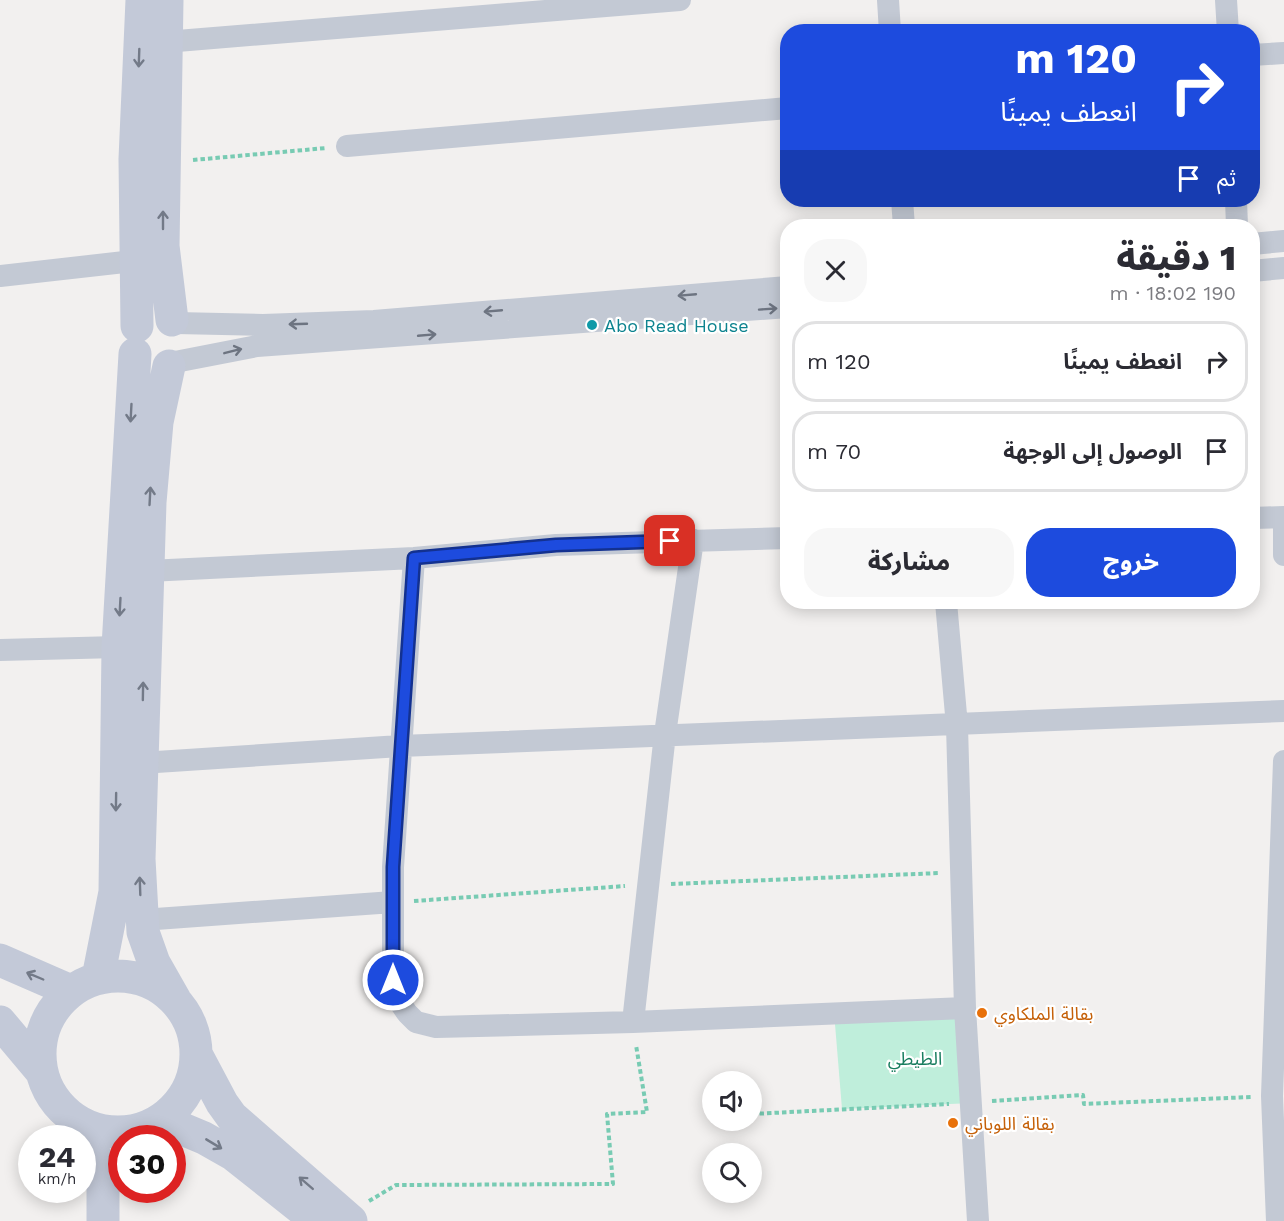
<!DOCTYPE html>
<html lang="ar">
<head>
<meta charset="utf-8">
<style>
	:root { --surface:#fff; --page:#f7f7f7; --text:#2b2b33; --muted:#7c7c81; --line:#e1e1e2; --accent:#1d4bde }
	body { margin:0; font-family:"Work Sans","Noto Sans Arabic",sans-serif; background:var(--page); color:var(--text); direction:rtl; height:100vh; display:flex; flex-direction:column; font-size:22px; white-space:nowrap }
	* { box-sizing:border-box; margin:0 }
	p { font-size:20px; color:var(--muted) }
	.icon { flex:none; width:33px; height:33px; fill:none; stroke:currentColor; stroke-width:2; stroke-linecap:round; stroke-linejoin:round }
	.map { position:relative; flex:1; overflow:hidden; direction:ltr }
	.side { position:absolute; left:780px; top:219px; width:480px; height:390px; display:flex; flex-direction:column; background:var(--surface); border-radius:24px; box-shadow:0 3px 15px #0003; direction:rtl }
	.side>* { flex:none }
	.hud { position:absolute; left:780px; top:24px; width:480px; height:183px; border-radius:24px; box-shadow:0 3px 15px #0003; direction:rtl; background:#1d4bde; color:#fff; overflow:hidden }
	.fabs { position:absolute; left:702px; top:1071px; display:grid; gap:12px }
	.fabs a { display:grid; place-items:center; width:60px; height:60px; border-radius:50%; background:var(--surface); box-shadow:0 3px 15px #0003; font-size:30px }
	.speed { position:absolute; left:18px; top:1125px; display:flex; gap:12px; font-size:30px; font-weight:700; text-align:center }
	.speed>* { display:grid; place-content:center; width:78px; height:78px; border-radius:50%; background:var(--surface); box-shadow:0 3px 15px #0003; line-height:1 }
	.speed small { font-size:15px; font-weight:400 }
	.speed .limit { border:9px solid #d22; background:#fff; color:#111 }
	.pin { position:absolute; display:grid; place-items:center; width:51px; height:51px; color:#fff; margin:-26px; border-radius:12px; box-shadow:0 3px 9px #0006 }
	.me { position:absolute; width:66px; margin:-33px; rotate:0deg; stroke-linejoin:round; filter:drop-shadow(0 0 4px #0008) }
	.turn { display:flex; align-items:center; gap:21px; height:126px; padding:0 24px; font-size:27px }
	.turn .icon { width:78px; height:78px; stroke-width:2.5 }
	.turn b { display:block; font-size:42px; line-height:51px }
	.then { display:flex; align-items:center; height:57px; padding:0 24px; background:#0003; gap:12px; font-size:22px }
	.round { display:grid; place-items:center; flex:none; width:63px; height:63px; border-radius:24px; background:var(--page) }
	.head { display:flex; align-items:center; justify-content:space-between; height:102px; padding:0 24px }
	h1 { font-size:36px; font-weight:800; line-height:45px }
	.button { display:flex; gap:12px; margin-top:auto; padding:12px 24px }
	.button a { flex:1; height:69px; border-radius:24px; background:var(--accent); color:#fff; font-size:24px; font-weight:800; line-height:69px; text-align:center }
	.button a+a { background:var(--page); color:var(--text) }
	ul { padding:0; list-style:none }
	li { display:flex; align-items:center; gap:18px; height:81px; margin:0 12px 9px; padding:0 12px; border:3px solid var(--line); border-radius:24px }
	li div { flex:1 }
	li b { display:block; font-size:22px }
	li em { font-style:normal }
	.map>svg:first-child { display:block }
	.green { fill:#bfeedb }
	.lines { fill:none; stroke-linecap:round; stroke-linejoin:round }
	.path { stroke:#78cbb3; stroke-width:4; stroke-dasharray:4.5 3; stroke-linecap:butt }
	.street { stroke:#c3c9d4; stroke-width:22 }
	.secondary { stroke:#c3c9d8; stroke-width:33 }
	.oneway { stroke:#737a88 }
	.oneway2 { stroke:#6d7481 }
	.route-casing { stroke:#133190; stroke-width:15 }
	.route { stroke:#1d4bde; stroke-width:10 }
	.culture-dot { fill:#0f9aa8; stroke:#fff; stroke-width:2 }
	.food-dot { fill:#e8710a; stroke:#fff; stroke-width:2 }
	.labels { text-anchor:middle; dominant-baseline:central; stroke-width:4.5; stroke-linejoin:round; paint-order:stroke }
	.culture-label { font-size:18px; fill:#0d838f; stroke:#fff; text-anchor:start }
	.food-label { font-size:18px; fill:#c56008; stroke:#fff; text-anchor:start }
	.park-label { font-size:18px; fill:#197d5f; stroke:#fff }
</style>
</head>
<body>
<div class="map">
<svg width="1284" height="1221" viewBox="0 0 1284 1221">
	<rect width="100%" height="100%" fill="#f2f0ef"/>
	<path class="green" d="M 965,1008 L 972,1103 L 842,1109 L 834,1012 Z"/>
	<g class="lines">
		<path class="path" d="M 193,160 L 326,148
			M 671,884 L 940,873
			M 414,901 L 625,886
			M 992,1101 L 1083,1095 L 1084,1104 L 1252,1097
			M 752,1114 L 949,1104
			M 369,1201 L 396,1185 L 613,1184 L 607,1114 L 647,1112 L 636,1045"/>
		<path class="street" d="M 888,0 L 890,32
			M 1226,0 L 1228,32
			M 165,42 L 680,0
			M 1252,55 L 1284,53
			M 347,146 L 788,108
			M 902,200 L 904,226
			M 1236,200 L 1237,226
			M 1252,244 L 1284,241
			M 1252,271 L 1284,268
			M 0,276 L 151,259
			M 176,323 L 263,325 L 374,321 L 788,287
			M 175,362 L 257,346 L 788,307
			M 1284,517 L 1284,555
			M 1252,518 L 1284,517
			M 414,558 L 393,867 L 393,980 L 397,998 L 407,1013 L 416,1022 L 436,1027 L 633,1022 L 965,1008
			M 148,571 L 414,558 L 556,545 L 788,538
			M 946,602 L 957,726 L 965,1008 L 978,1221
			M 0,650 L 118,647
			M 141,763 L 400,746 L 1284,711
			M 142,920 L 393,902
			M 633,1022 L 665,734 L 693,540
			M 1277,1221 L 1272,1096 L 1284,761"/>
		<path class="secondary" d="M 167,0 L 163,246 L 172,320
			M 137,326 L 135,159 L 142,0
			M 169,366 L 157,422 L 150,502 L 139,859 L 143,932 L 154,963 L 175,1000
			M 0,960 L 71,991
			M40 1054a78 78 0 1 1 156 0a78 78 0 1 1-156 0Z
			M 98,978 L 115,892 L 118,647 L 135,354
			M 0,1022 L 41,1071
			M 196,1054 L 222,1103 L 232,1117 L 351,1221
			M 161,1120 L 204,1138 L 234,1155 L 312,1217
			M 84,1125 L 103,1179 L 103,1221"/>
	</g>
	<defs><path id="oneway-shaft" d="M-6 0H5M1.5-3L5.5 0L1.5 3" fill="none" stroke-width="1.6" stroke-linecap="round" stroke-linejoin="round" transform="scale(1.5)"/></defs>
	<g class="oneway">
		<use href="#oneway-shaft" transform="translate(139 58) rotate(92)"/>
		<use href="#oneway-shaft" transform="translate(163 220) rotate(-90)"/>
		<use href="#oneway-shaft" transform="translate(131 413) rotate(93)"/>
		<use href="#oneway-shaft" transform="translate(150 496) rotate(-87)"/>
		<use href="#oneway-shaft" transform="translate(120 607) rotate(93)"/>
		<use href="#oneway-shaft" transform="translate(143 691) rotate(-89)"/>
		<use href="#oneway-shaft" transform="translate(116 802) rotate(91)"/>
		<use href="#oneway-shaft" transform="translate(140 886) rotate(-92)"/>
		<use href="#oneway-shaft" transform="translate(35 976) rotate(-157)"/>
		<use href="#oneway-shaft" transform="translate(214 1144) rotate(31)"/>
		<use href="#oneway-shaft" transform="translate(306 1183) rotate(-139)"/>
	</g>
	<g class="oneway2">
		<use href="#oneway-shaft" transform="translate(687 295) rotate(175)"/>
		<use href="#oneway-shaft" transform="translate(768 309) rotate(-4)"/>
		<use href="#oneway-shaft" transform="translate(493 311) rotate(175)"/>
		<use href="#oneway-shaft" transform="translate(298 324) rotate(178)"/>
		<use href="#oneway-shaft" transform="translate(427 335) rotate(-5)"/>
		<use href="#oneway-shaft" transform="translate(233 351) rotate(-14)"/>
	</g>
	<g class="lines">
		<g class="route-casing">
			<path id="route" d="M 393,980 L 393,867 L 414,558 L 556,545 L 670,541"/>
		</g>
		<use href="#route" class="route"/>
	</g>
	<circle class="culture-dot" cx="592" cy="325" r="6"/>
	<g class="food-dot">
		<circle cx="982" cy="1013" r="6"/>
		<circle cx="953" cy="1123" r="6"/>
	</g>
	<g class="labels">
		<g class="culture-label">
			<text x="604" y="325">Abo Read House</text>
		</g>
		<g class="food-label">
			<text x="994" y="1013">بقالة الملكاوي</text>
			<text x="965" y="1123">بقالة اللوباني</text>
		</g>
		<g class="park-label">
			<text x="915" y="1058">الطيطي</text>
		</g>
	</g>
</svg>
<div class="fabs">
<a><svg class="icon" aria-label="sound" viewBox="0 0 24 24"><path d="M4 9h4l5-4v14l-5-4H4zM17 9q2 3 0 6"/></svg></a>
<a><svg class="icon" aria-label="search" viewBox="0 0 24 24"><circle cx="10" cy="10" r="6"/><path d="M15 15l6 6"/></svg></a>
</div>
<div class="speed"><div>24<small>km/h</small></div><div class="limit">30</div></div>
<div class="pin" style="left:670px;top:541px;background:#d93025"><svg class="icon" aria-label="arrive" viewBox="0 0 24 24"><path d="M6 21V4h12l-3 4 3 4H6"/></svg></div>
<svg class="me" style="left:393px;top:980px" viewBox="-20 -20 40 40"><circle r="17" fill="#1d4bde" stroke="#fff" stroke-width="3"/><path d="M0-11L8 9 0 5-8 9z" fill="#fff"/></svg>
<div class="hud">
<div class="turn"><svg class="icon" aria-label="right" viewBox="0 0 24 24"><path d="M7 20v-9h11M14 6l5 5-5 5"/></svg><div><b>120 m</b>انعطف يمينًا</div></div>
<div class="then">ثم<svg class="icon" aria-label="arrive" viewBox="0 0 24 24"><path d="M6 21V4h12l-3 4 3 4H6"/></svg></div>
</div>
<section class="side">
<div class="head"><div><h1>1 دقيقة</h1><p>190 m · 18:02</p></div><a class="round"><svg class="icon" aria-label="close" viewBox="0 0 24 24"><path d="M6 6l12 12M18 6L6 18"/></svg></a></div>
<ul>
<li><svg class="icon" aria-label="right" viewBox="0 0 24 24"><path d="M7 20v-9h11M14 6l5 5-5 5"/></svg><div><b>انعطف يمينًا</b></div><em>120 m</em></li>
<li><svg class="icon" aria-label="arrive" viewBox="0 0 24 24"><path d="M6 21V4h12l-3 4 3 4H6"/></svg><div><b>الوصول إلى الوجهة</b></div><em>70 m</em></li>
</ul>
<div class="button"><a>خروج</a><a>مشاركة</a></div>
</section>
</div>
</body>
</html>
